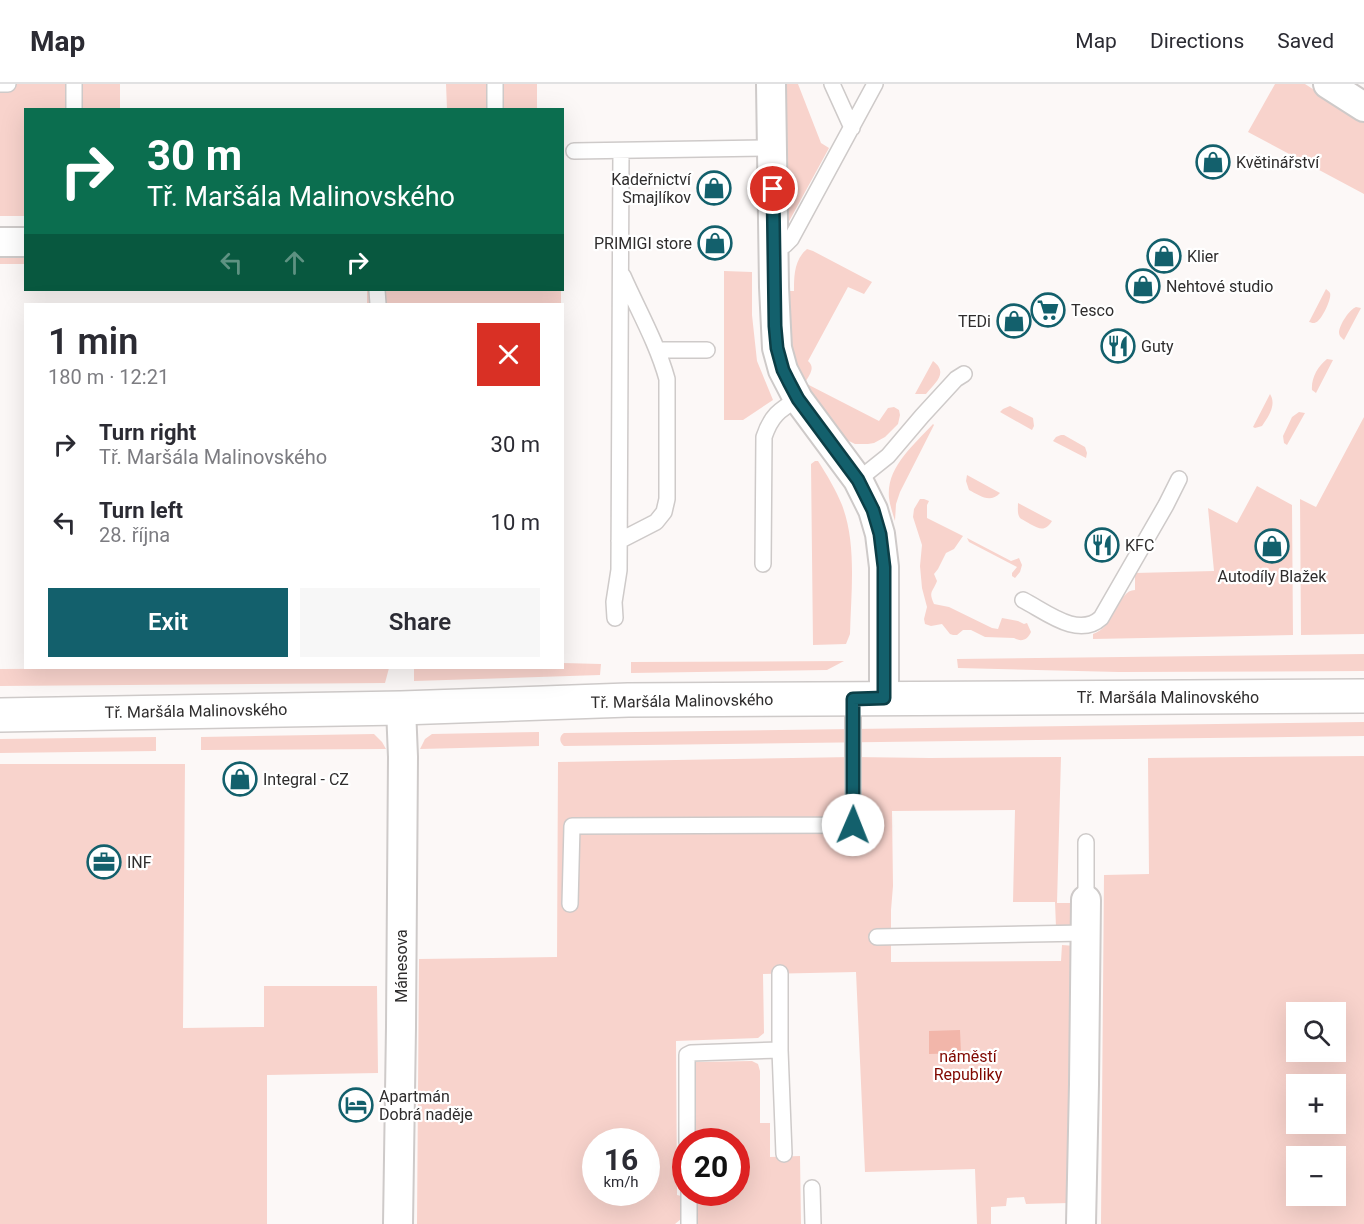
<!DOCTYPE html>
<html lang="en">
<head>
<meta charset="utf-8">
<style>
	:root { --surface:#fff; --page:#f7f7f7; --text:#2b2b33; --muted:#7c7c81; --line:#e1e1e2; --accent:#13606c }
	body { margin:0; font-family:Roboto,sans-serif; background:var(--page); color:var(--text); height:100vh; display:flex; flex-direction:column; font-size:22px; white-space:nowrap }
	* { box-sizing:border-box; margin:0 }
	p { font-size:20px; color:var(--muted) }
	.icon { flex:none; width:33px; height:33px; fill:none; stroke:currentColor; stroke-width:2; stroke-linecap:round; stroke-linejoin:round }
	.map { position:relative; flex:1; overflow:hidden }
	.side { position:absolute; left:24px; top:219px; width:540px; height:366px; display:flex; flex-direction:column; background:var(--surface); border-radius:0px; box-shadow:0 6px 24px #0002 }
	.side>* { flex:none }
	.hud { position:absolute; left:24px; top:24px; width:540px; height:183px; border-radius:0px; box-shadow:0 6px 24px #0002; background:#0b6e4f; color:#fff; overflow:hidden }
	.tools { position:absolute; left:1286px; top:918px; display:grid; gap:12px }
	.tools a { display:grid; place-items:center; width:60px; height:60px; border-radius:0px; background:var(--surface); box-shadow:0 6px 24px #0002; font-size:30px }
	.speed { position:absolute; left:582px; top:1044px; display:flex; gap:12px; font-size:30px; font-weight:700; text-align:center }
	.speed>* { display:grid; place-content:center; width:78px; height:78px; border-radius:50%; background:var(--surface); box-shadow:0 6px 24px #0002; line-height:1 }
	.speed small { font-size:15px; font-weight:400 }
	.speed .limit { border:9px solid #d22; background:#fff; color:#111 }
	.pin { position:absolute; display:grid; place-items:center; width:51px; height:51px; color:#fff; margin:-26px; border:3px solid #fff; border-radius:50%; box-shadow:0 2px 6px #0007 }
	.me { position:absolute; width:66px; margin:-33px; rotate:1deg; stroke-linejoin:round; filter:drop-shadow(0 0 4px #0008) }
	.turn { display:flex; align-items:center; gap:21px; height:126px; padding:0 24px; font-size:27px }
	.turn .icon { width:78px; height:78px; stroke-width:2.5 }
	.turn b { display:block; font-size:42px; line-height:51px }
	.lanes { display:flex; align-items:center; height:57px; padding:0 24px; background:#0003; justify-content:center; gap:30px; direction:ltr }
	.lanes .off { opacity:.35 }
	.round { display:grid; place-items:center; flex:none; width:63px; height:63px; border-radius:0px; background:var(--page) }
	.head { display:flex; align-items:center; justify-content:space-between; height:102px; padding:0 24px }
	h1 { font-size:36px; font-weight:600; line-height:45px }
	.cta { display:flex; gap:12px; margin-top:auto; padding:12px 24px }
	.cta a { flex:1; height:69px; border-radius:0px; background:var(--accent); color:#fff; font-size:24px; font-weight:600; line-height:69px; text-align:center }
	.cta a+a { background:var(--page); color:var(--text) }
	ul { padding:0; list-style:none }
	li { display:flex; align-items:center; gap:18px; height:78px; padding:0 24px }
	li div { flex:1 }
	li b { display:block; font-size:22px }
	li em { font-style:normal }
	header { display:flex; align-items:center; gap:36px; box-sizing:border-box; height:84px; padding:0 30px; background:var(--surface); border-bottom:2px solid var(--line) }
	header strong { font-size:28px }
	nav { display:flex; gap:33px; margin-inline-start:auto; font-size:21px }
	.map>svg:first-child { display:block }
	.green { fill:#f8d3cc; fill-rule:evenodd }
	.water { fill:#f2b6aa }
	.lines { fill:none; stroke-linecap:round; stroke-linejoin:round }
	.service-casing { stroke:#cecac9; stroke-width:18 }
	.minor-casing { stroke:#cecac9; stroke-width:32 }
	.primary-casing { stroke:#cecac9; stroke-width:36 }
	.service { stroke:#fff; stroke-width:15 }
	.minor { stroke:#fff; stroke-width:28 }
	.primary { stroke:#fff; stroke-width:33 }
	.route-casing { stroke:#0c3e46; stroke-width:15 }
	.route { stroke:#13606c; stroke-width:10 }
	.labels { text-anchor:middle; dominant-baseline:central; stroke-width:4.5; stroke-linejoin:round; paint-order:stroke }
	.poi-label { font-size:16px; fill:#2f2d2d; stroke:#fff; text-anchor:start }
	.street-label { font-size:16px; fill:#2f2d2d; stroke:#fff }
	.park-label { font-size:16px; fill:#800800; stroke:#fff }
</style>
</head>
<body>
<header>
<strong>Map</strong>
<nav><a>Map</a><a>Directions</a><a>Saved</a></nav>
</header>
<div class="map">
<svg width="1364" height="1140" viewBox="0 0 1364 1140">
	<rect width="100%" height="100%" fill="#fcf8f7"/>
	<path class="green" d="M 0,0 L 120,0 L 120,25 L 26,26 L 25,132 L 0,132 Z
		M 446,0 L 537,0 L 537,25 L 447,25 Z
		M 784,0 L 798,0 L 821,59 L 829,64 L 787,141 Z
		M 1275,0 L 1305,0 L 1364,38 L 1364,110 L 1248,48 Z
		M 807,165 L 813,167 L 872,198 L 864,210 L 848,203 L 808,277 C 816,284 809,291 805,299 L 879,337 L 888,324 L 894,323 L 899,326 L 900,331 L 898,340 L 885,353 L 874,359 L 868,360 L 855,360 L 845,355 L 806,304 L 789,263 L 786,207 L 794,207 C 794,192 794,176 807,165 Z
		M 25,171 L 25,180 L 0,180 L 0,172 Z
		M 724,187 L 752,188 L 752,231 L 757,277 L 773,316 L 743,336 L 724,336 Z
		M 1326,205 C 1327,206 1329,207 1330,209 C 1332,214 1323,233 1318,237 C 1314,240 1313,239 1309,238 Z
		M 367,206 L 561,206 L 561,220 L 367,220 Z
		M 1356,223 L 1361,224 L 1344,256 C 1341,253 1339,252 1339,248 C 1340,240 1349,226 1356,223 Z
		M 1327,275 L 1333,276 L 1316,309 L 1312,306 C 1311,294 1318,282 1327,275 Z
		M 933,277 C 949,289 935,299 926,310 L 915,310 Z
		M 1270,310 C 1277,321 1268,333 1262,342 L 1255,344 L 1253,343 Z
		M 1010,322 L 1033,334 L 1034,342 L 1032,346 L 1000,328 L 1003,325 Z
		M 1299,328 L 1305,329 L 1287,361 L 1284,359 L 1283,352 L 1292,333 Z
		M 1364,333 L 1364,550 L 1301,551 L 1300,415 L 1316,423 Z
		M 933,340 L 934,341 L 900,408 L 896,420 L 895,437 C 893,430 890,422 889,414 C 886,383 914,361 933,340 Z
		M 1061,351 L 1064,351 L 1085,363 L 1087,369 L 1086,374 L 1053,357 L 1056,353 Z
		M 815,377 L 818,377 C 827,391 836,406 842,421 C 857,460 851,509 850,550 L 846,560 L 813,561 L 811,380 Z
		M 967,391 L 1000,409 C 990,420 979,411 969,406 L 966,397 Z
		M 1257,402 L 1292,421 L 1293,551 L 1093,555 L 1093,550 C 1116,543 1117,506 1135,506 L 1135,489 L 1214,487 L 1208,424 L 1237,439 Z
		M 920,415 L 924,415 L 929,417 L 927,421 L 927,434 L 963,452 L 954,465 L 946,469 L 938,485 L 934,490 L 937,497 C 933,508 928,507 934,520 L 949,523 L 992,544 L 998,545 L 1002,534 L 1018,537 L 1024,540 L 1027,539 L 1031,548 C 1028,555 1022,559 1014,554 L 985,553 L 971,546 L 963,546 L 957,551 L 953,551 L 950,550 L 942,540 L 931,542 L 925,540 L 924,535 L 927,523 L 922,504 L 920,482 L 922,461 L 913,433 L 914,425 Z
		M 1018,419 L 1052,437 C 1045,448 1040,445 1030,440 C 1029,439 1021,435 1020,434 C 1017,430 1018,424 1018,419 Z
		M 967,454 L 1011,477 L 1019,474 L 1022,481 L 1020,488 L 1015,494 L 1012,492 L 1012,489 L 1017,483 L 969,458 Z
		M 563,519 L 564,519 L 563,579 L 601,580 L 600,591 L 414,597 L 414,584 L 562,584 Z
		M 1364,570 L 1364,587 L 1119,588 L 958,584 L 957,575 Z
		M 844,577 L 827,586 L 631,589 L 631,578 Z
		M 213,584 L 389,584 L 385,599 L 0,602 L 0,585 Z
		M 1364,638 L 1364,652 L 564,662 C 559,658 559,652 564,649 Z
		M 539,648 L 539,662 L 420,665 L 425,655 L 432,650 Z
		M 374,650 L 382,658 L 386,665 L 201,666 L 201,653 Z
		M 156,653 L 156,667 L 0,669 L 0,655 Z
		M 1364,672 L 1364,1140 L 1101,1140 L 1104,791 L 1149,790 L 1148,674 ZM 1296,928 L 1335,928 L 1335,968 L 1296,968 ZM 1296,1000 L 1335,1000 L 1335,1040 L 1296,1040 ZM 1296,1072 L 1335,1072 L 1335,1112 L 1296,1112 Z
		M 853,673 L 930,674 L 1061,673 L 1057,819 L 1078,819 L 1076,842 L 1056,843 L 1055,818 L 1013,818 L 1015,726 L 892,727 L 893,802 L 891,826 L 891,878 L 1061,877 L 1062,861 L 1075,862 L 1070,1119 L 1026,1120 L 1024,1113 L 1007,1114 L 1006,1122 L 991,1123 L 991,1140 L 977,1140 L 975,1085 L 865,1088 L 856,888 L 763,890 L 764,949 L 758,954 L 676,957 L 677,1111 L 681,1112 L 681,1135 L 675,1140 L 417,1140 L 419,875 L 557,873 L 558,678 ZM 596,1058 L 646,1058 L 646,1108 L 596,1108 Z
		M 0,680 L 185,680 L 183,944 L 264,943 L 264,902 L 377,902 L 378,989 L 267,991 L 267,1140 L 0,1140 Z
		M 752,977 L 758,980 L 760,987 L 760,1039 L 770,1039 L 770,1073 L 800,1072 L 801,1140 L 697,1140 L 696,1109 L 736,1108 L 736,1058 L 696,1057 L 696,978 Z"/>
	<path class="water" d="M 960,946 L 961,969 L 929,970 L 929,947 Z"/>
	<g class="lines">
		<g class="service-casing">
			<path id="service" d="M 0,0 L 8,0
				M 74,0 L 74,26
				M 495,0 L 495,26
				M 832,0 L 852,44
				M 574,67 L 772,64
				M 773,166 L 785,161 L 791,155 L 875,0
				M 377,206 L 378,220
				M 657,266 L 707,266
				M 858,396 L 888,372 L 922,332 L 956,295 L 964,290
				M 619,457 L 656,438 L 664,428 L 667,415 L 667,295 C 657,259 638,226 623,192
				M 763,480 L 764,353 C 771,332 779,326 798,315
				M 1023,516 C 1045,527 1078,555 1101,534 L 1166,421 L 1179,395
				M 615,534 L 614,518 L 619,486 L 621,67
				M 1086,816 L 1086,758
				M 570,820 L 572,742 L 853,741 L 853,615
				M 877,853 L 1086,849
				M 780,889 L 780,966
				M 687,1058 L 687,971 L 691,969 L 780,966 L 784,1070
				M 812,1104 L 813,1140
				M 689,1108 L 689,1140"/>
		</g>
		<g class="minor-casing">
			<path id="minor" d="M 771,0 L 774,203 L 777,264 L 783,286 L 798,315 L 858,396 L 873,426 L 880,450 L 884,483 L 884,614
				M 1328,0 L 1364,23
				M 0,158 L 26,158
				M 398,1140 L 401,943 L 403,673 L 401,624
				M 1081,1140 L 1084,1000 L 1086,816"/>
		</g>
		<g class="primary-casing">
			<path id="primary" d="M 0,631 L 401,624 L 628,616 L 1364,612"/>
		</g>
		<use href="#service" class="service"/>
		<use href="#minor" class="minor"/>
		<use href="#primary" class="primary"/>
	</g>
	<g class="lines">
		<g class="route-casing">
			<path id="route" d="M 773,105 L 775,242 L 777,264 L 783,286 L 789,298 L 798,315 L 858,396 L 873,426 L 880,450 L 884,483 L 884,614 L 853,615 L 853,741"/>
		</g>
		<use href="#route" class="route"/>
	</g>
	<defs>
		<g id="shop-ring" transform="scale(1.725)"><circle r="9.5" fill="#fff" stroke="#13606c" stroke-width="1.5"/><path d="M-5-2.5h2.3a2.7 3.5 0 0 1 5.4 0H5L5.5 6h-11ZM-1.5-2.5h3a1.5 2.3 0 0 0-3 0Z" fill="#13606c"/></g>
		<g id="supermarket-ring" transform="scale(1.725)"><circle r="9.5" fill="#fff" stroke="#13606c" stroke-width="1.5"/><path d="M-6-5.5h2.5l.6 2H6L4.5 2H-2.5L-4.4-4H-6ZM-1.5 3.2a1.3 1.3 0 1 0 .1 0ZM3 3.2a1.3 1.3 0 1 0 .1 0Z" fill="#13606c"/></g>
		<g id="restaurant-ring" transform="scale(1.725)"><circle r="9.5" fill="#fff" stroke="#13606c" stroke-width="1.5"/><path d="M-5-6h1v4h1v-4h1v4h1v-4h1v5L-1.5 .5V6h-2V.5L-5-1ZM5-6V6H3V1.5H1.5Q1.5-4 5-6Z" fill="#13606c"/></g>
		<g id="office-ring" transform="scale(1.725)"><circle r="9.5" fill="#fff" stroke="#13606c" stroke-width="1.5"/><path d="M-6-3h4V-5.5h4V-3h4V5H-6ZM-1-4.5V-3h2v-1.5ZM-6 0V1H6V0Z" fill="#13606c"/></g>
		<g id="hotel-ring" transform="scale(1.725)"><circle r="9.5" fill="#fff" stroke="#13606c" stroke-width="1.5"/><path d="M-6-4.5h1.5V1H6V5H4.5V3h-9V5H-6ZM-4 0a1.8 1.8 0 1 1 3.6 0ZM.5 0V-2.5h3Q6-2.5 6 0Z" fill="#13606c"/></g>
	</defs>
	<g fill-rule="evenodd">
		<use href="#shop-ring" x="1213" y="78"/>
		<use href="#shop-ring" x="714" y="104"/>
		<use href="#shop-ring" x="715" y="159"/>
		<use href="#shop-ring" x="1164" y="172"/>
		<use href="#shop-ring" x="1143" y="202"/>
		<use href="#supermarket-ring" x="1048" y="226"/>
		<use href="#shop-ring" x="1014" y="237"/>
		<use href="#restaurant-ring" x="1118" y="262"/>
		<use href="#restaurant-ring" x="1102" y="461"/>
		<use href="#shop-ring" x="1272" y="462"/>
		<use href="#shop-ring" x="240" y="695"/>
		<use href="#office-ring" x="104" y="778"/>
		<use href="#hotel-ring" x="356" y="1021"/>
	</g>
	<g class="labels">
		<g class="poi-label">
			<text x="1236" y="78">Květinářství</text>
			<text x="691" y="95" text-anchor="end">Kadeřnictví<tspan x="691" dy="18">Smajlíkov</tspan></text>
			<text x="692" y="159" text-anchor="end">PRIMIGI store</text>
			<text x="1187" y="172">Klier</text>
			<text x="1166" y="202">Nehtové studio</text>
			<text x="1071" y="226">Tesco</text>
			<text x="991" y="237" text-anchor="end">TEDi</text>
			<text x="1141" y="262">Guty</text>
			<text x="1125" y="461">KFC</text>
			<text x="1272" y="492" text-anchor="middle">Autodíly Blažek</text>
			<text x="263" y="695">Integral - CZ</text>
			<text x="127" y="778">INF</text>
			<text x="379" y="1012">Apartmán<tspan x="379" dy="18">Dobrá naděje</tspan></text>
		</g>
		<g class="street-label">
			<text x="1168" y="613">Tř. Maršála Malinovského</text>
			<text transform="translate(682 617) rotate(-1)">Tř. Maršála Malinovského</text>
			<text transform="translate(196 627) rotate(-1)">Tř. Maršála Malinovského</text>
			<text transform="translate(401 882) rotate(-90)">Mánesova</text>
		</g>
		<g class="park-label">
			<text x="968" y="972">náměstí<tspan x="968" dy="18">Republiky</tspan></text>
		</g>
	</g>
</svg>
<div class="tools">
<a><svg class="icon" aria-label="search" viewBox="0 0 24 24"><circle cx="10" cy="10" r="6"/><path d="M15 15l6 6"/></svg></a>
<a>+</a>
<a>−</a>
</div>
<div class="speed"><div>16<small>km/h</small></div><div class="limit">20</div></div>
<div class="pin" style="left:773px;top:105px;background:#d93025"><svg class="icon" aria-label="arrive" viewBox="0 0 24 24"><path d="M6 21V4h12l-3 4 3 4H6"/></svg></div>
<svg class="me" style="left:853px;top:741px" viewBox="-20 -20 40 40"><circle r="19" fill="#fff"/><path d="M0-13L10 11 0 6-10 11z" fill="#13606c"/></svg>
<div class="hud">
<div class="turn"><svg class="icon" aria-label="right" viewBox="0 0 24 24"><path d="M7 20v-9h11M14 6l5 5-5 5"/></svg><div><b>30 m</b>Tř. Maršála Malinovského</div></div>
<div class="lanes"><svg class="icon off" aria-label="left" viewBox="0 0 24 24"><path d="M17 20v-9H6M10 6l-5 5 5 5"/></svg><svg class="icon off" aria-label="ahead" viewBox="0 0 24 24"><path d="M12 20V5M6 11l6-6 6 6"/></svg><svg class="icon" aria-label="right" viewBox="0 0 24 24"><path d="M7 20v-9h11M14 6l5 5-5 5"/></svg></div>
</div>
<section class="side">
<div class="head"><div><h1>1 min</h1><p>180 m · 12:21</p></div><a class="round" style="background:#d93025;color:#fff"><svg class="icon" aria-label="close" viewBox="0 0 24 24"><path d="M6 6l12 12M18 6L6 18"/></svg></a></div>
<ul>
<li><svg class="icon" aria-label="right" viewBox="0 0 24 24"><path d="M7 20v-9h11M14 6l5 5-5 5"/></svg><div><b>Turn right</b><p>Tř. Maršála Malinovského</p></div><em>30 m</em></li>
<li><svg class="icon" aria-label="left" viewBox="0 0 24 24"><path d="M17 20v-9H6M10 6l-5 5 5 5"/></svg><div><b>Turn left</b><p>28. října</p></div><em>10 m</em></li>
</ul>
<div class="cta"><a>Exit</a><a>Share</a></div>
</section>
</div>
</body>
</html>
